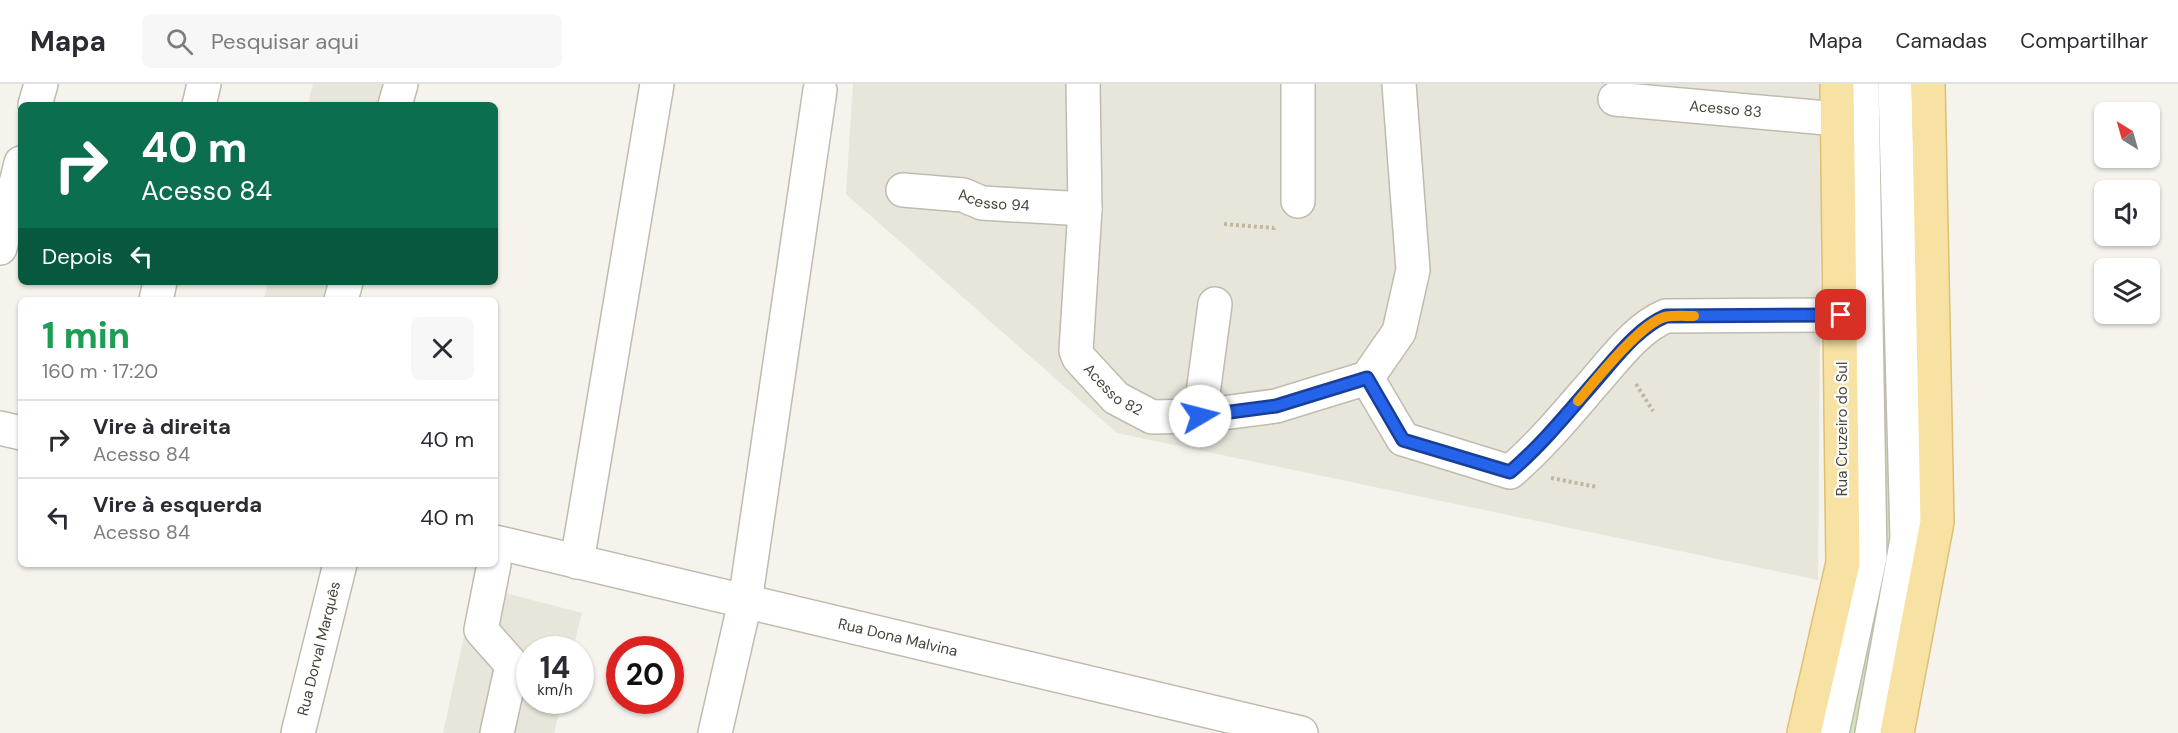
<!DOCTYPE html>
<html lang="pt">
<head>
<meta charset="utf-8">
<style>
	:root { --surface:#fff; --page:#f7f7f7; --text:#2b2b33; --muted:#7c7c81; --line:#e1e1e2 }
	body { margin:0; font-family:"DM Sans",sans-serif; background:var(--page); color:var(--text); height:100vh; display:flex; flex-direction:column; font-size:22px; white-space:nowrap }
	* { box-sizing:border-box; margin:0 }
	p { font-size:20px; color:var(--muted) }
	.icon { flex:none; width:33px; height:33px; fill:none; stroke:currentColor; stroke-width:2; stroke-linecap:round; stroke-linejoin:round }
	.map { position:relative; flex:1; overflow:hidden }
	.panel { position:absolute; left:18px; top:213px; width:480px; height:270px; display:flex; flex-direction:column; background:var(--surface); border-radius:9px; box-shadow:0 2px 4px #0004 }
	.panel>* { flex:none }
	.guide { position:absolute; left:18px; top:18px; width:480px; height:183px; border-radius:9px; box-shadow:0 2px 4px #0004; background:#0b6e4f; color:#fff; overflow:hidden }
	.needle { width:39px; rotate:323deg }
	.tools { position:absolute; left:2094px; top:18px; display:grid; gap:12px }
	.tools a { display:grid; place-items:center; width:66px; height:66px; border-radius:9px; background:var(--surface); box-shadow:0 2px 4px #0004; font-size:30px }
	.speed { position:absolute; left:516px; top:552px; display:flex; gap:12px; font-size:30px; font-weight:700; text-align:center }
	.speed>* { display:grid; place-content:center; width:78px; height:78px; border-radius:50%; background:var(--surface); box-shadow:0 2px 4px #0004; line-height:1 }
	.speed small { font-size:15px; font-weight:400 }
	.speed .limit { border:9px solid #d22; background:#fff; color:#111 }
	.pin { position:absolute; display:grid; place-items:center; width:51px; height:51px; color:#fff; margin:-26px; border-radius:12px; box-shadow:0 3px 9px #0006 }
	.me { position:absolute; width:66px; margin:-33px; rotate:82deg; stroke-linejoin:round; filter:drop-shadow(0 0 4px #0008) }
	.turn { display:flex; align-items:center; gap:21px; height:126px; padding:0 24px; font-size:27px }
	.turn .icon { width:78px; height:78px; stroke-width:2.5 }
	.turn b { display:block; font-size:42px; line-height:51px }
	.then { display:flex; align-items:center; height:57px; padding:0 24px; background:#0003; gap:12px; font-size:22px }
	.round { display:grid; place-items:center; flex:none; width:63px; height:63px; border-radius:9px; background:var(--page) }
	.summary { display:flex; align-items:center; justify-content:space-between; height:102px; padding:0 24px }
	h1 { font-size:36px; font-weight:800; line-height:45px; color:#1e9e55 }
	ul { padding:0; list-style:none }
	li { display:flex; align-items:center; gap:18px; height:78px; padding:0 24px; border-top:2px solid var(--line) }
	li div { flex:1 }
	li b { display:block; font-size:22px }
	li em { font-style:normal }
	header { display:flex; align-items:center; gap:36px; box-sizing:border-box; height:84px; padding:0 30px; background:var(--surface); border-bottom:2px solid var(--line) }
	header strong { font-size:28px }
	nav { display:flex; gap:33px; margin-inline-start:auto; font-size:21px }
	.search { width:420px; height:54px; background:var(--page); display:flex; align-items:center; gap:15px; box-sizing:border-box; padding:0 21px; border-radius:9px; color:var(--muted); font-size:22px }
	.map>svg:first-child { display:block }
	.residential { fill:#e8e5db }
	.green { fill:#d0e6b8 }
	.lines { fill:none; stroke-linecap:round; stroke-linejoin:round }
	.minor-casing { stroke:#c0bbaf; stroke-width:36 }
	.major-casing { stroke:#dcc073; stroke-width:36 }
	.path { stroke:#c1b7a1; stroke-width:4; stroke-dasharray:3 3; stroke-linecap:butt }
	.minor { stroke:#fff; stroke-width:33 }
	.major { stroke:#f7e2a3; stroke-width:33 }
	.route-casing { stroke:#184099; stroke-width:15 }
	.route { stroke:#2563eb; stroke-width:10 }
	.slow { stroke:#f59e0b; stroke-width:10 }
	.labels { text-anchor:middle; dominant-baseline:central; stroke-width:4.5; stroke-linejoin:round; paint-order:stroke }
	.street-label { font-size:15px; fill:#49443a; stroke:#fff }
</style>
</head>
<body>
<header>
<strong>Mapa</strong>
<div class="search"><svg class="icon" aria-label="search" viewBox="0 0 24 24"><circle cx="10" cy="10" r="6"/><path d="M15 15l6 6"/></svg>Pesquisar aqui</div>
<nav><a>Mapa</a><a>Camadas</a><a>Compartilhar</a></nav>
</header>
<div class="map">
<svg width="2178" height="649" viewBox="0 0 2178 649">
	<rect width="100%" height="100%" fill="#f5f3ec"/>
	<path class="residential" d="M 313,0 L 414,0 L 408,21 L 308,21 Z
		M 853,0 L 1822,0 L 1818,496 L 1117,349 L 846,110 Z
		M 268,198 L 358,198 L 353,216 L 264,216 Z
		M 475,501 L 582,529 L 573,565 L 530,566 L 530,616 L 562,617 L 554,649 L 443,649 Z"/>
	<path class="green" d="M 1873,0 L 1886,0 L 1898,461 L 1857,649 L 1842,649 Z"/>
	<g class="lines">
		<g class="minor-casing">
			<g id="minor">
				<path id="s1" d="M 1083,0 L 1085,125 L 1076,267 L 1079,274 L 1116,314 L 1152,333 L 1200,332 L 1276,322 L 1367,294 L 1399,248 L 1413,186 L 1399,0"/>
				<path d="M 1298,0 L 1298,117"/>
				<path id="s2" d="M 1615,15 L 1837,35"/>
				<path d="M 35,21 L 41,0"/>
				<path d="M 199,21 L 204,0"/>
				<path d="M 395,21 L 401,0"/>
				<path id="s3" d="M 903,106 L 963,111 L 982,119 L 1085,125"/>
				<path d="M 0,164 L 21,79"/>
				<path d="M 156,216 L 160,198"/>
				<path d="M 341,216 L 346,198"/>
				<path d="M 1367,294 L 1403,355 L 1510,388 C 1543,360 1570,326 1598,294 C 1617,272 1639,243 1666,232 L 1841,231"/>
				<path d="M 1200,332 L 1215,220"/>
				<path d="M 0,344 L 21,349"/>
				<path id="s4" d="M 495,458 L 1301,649"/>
				<path d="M 577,478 L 657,0"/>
				<path d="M 494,480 L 481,546 L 512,581 L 497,649"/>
				<path id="s5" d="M 298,649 L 340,480"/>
				<path d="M 715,649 L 745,518 L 820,6"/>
				<path d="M 1832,649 L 1870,473 L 1862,0"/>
				<path d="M 1872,649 L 1907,455 L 1895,0"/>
			</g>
		</g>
		<g class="major-casing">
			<path id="major" d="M 1804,649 L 1843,479 L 1837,0
				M 1897,649 L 1937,438 L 1928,0"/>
		</g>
		<path class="path" d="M 1224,140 L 1274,144 L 1276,141
			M 1636,300 L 1653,327
			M 1551,394 L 1597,403"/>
		<use href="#minor" class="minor"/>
		<use href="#major" class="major"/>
	</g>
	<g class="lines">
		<g class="route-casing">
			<path id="route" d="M 1200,332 L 1276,322 L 1367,294 L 1403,356 L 1510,388 C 1543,360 1570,326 1598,294 C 1617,272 1639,243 1666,232 L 1841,231"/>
		</g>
		<use href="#route" class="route"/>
		<path class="slow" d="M 1578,317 C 1595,297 1642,238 1665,233 C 1674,231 1685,232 1694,232"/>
	</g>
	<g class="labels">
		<g class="street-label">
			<text stroke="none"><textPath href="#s2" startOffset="111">Acesso 83</textPath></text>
			<text stroke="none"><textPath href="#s3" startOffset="92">Acesso 94</textPath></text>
			<text stroke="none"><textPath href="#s1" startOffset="322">Acesso 82</textPath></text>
			<text transform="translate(1842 345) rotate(-90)">Rua Cruzeiro do Sul</text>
			<text stroke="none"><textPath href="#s4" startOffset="414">Rua Dona Malvina</textPath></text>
			<text stroke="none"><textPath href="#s5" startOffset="87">Rua Dorval Marquês</textPath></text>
		</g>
	</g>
</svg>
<div class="tools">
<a><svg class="needle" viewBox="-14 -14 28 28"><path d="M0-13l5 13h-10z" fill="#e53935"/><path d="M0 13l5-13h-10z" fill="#7c7c81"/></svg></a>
<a><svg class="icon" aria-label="sound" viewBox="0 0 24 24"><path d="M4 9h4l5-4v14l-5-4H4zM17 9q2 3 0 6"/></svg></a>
<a><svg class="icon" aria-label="layers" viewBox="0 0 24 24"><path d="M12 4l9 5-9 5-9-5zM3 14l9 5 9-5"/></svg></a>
</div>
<div class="speed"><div>14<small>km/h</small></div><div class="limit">20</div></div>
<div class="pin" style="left:1841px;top:231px;background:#d93025"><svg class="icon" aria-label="arrive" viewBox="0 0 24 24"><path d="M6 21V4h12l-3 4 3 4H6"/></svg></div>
<svg class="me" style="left:1200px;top:332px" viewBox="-20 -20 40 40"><circle r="19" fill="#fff"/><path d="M0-13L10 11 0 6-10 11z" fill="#2563eb"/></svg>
<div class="guide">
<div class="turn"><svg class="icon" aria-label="right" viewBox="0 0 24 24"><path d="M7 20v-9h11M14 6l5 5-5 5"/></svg><div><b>40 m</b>Acesso 84</div></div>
<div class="then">Depois<svg class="icon" aria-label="left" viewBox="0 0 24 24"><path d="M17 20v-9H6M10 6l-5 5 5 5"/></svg></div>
</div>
<section class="panel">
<div class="summary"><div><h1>1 min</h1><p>160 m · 17:20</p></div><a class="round"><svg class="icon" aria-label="close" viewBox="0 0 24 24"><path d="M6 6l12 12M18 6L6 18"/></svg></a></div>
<ul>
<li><svg class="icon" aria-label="right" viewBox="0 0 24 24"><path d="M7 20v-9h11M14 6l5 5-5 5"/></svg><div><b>Vire à direita</b><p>Acesso 84</p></div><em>40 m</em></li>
<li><svg class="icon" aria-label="left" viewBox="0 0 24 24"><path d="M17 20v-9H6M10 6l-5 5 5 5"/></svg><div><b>Vire à esquerda</b><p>Acesso 84</p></div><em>40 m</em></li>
</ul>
</section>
</div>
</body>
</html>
